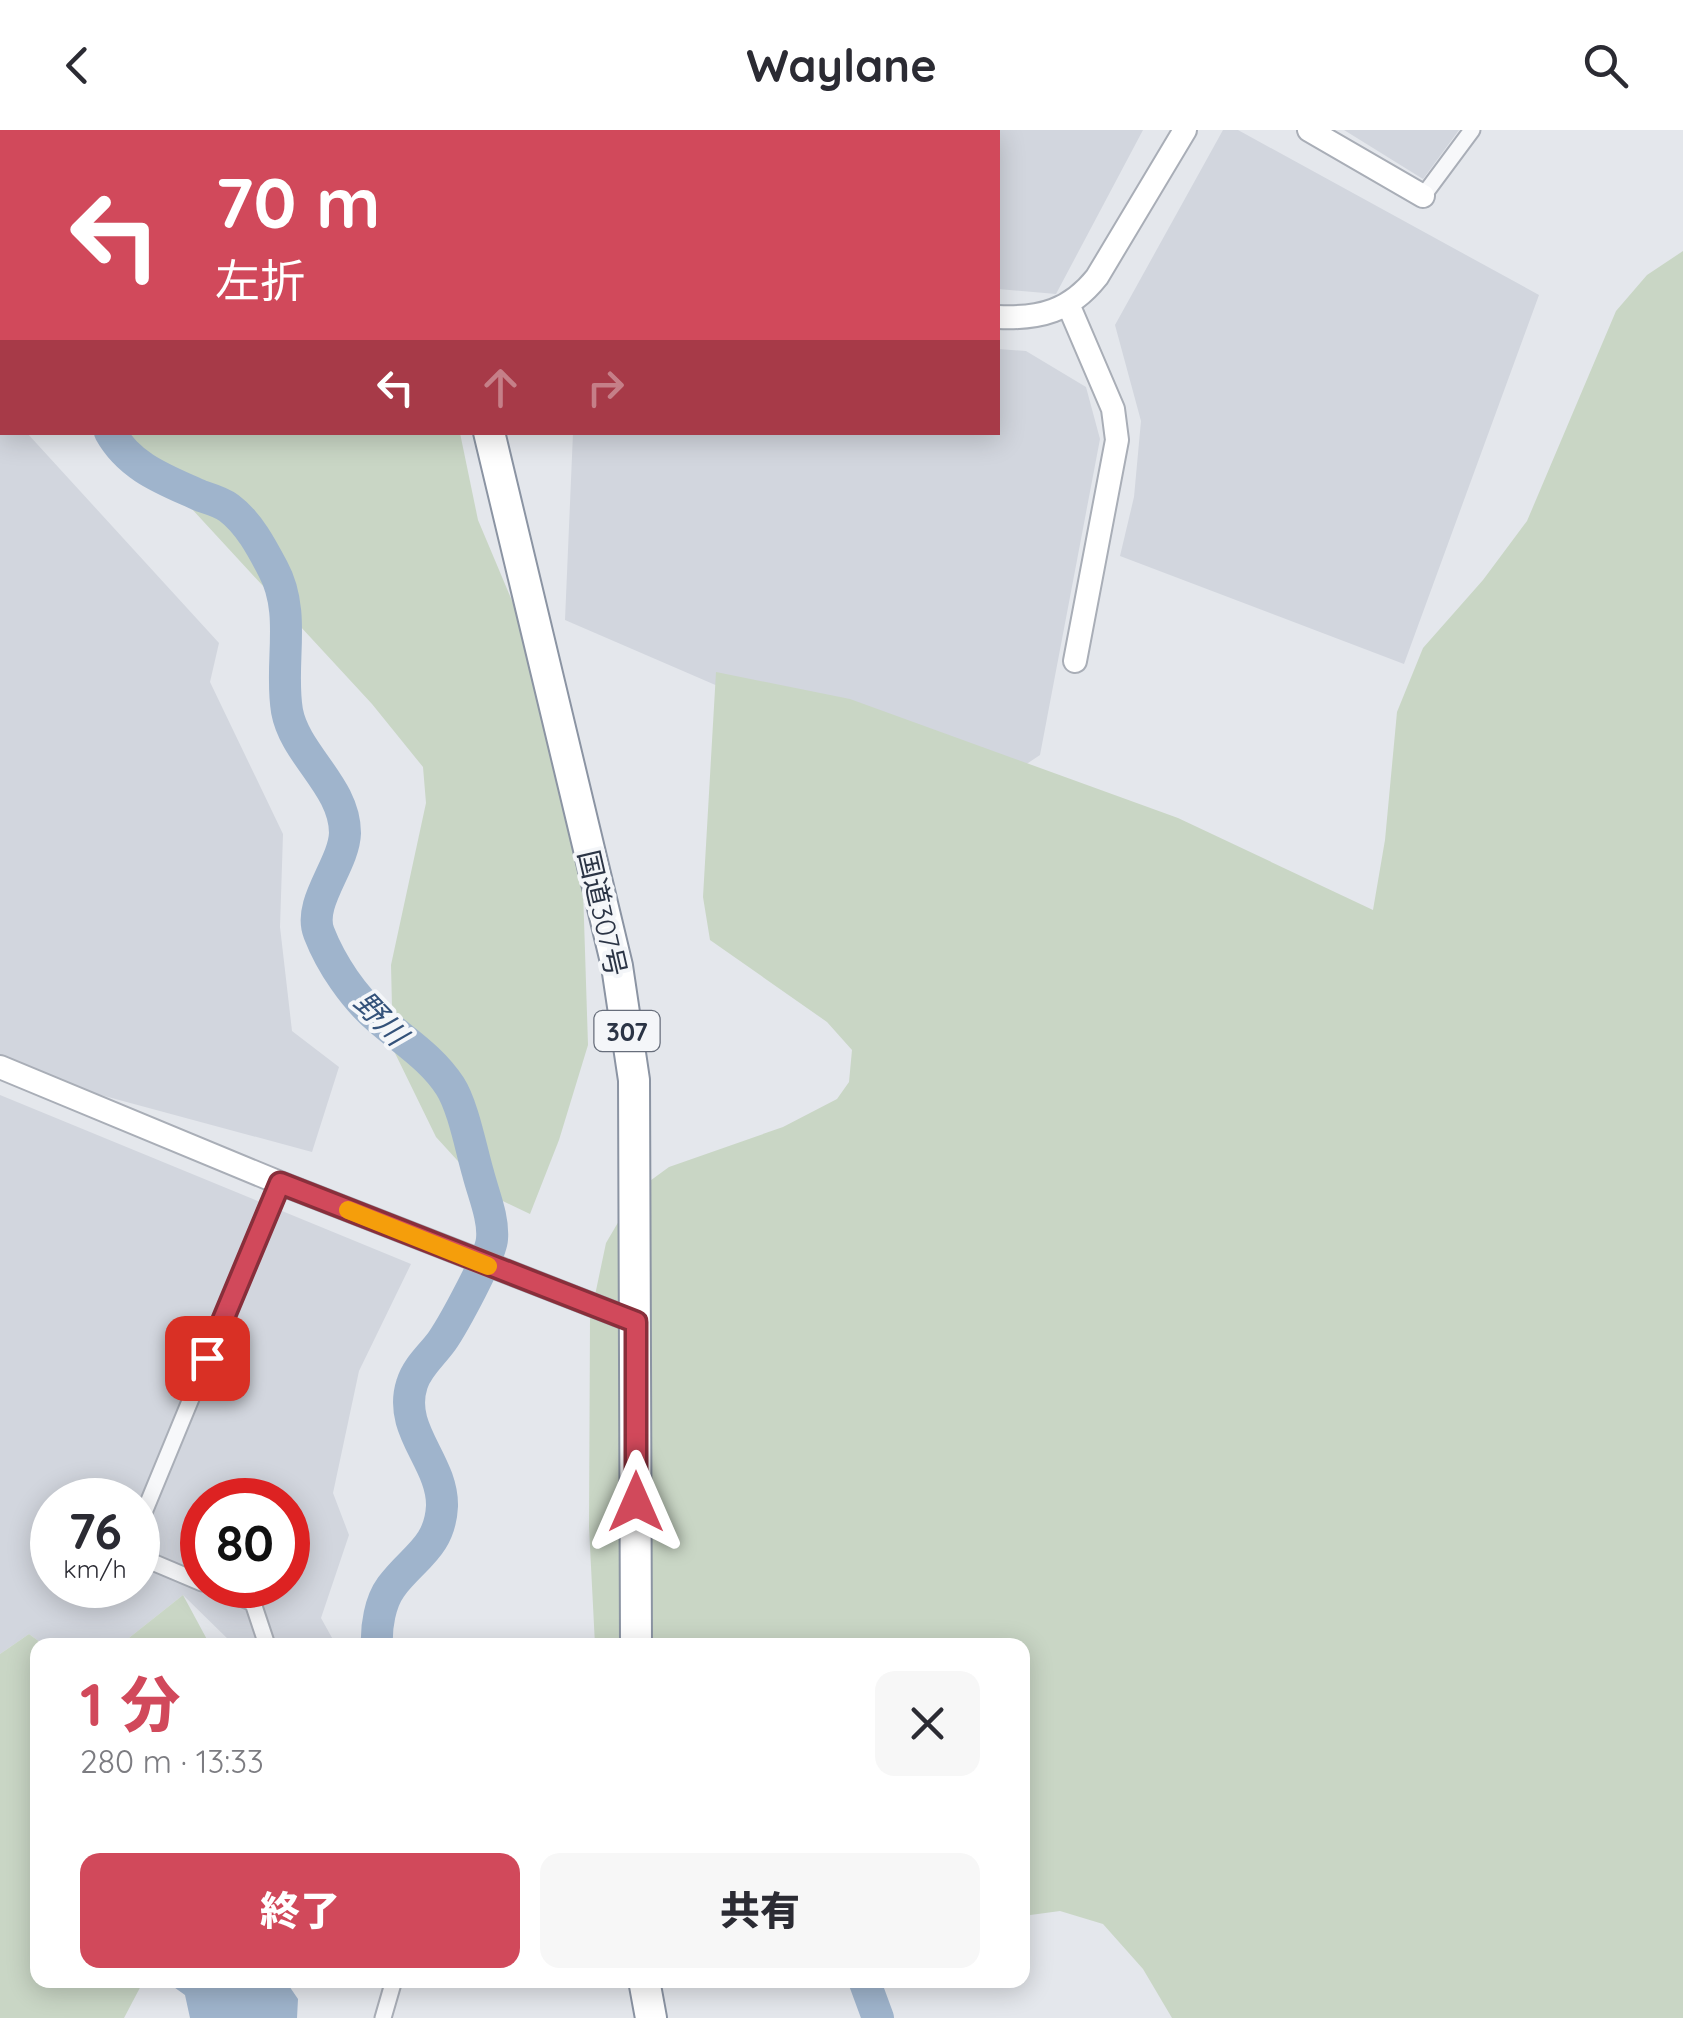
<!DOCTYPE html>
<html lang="ja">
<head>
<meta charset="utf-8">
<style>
	:root { --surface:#fff; --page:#f7f7f7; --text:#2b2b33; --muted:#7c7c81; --accent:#d1495b }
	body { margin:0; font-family:Quicksand,"Noto Sans JP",sans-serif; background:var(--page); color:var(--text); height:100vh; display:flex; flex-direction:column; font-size:38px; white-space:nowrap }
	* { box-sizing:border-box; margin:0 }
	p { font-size:32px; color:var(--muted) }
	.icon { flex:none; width:55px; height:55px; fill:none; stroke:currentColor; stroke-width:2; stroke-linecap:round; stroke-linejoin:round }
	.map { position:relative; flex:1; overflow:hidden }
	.details { position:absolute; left:30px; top:1508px; width:1000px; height:350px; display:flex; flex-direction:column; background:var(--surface); border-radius:20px; box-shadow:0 5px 25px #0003 }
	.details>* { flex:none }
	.guide { position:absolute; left:0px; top:0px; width:1000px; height:305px; box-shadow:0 5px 25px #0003; background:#d1495b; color:#fff; overflow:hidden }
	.speed { position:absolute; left:30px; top:1348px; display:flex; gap:20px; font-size:50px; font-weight:700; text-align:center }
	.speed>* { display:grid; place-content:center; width:130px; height:130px; border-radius:50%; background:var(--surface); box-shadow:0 5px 25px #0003; line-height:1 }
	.speed small { font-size:25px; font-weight:400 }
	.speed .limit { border:15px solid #d22; background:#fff; color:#111 }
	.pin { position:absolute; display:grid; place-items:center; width:85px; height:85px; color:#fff; margin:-42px; border-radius:20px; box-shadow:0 5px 15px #0006 }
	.me { position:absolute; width:110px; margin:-55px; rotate:0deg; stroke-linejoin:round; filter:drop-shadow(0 0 8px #0008) }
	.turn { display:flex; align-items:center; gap:35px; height:210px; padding:0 50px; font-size:45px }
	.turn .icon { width:130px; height:130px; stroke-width:2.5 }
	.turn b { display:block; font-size:70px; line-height:85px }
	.lanes { display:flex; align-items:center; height:95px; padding:0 50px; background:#0003; justify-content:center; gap:50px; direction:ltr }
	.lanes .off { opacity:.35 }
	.round { display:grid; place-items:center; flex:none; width:105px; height:105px; border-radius:20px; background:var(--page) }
	.head { display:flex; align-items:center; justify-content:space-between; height:170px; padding:0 50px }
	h1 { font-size:60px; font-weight:800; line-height:75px; color:var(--accent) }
	.action { display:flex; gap:20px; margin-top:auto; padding:20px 50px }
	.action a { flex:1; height:115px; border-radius:20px; background:var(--accent); color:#fff; font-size:40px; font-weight:800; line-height:115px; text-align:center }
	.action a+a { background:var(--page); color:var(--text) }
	header { display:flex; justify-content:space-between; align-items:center; height:130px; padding:0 50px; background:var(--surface); font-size:45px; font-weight:800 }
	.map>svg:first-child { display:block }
	.built { fill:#d2d6de; fill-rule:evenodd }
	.green { fill:#c9d6c5 }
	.water { fill:#9fb4cc }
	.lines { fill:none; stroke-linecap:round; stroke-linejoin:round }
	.river { stroke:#9fb4cc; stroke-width:32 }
	.street-casing { stroke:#a9aeb7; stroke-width:19 }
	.secondary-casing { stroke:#a9aeb7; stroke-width:26 }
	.highway-casing { stroke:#8b94a3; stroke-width:34 }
	.street { stroke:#f7f8fa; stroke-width:15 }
	.secondary { stroke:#fff; stroke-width:22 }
	.highway { stroke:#fff; stroke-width:30 }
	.route-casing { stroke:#882f3b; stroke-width:25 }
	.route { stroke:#d1495b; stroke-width:18 }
	.slow { stroke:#f59e0b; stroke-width:18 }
	.labels { text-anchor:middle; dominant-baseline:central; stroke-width:8; stroke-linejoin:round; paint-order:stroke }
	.shield { fill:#f4f6f9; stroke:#676e7b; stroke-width:2.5 }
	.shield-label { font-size:25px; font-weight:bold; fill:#2b3445 }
	.street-label { font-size:28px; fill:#2b3445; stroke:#f4f6f9 }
	.water-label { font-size:30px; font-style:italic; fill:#34527a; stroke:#f4f6f9 }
</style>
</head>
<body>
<header><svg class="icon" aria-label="back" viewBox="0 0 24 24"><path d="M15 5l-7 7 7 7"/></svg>Waylane<svg class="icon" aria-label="search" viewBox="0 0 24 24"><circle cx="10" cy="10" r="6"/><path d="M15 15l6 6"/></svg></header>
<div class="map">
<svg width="1683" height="1888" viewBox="0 0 1683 1888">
	<rect width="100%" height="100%" fill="#e4e7ec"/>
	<path class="built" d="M 530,0 L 1143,0 L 1056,164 L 998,159 L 998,2 L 528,2 Z
		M 1223,0 L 1238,0 L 1539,165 L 1404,534 L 1120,426 L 1134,367 L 1141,291 L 1115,195 Z
		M 1344,0 L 1459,0 L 1423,49 Z
		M 998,219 L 1026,221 L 1086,257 L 1100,309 L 1040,625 L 1010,645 L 787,586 L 565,490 L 573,303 L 998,302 Z
		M 0,273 L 2,276 L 2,302 L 27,303 L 219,513 L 210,552 L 283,704 L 280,797 L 292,901 L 339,937 L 312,1022 L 60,954 L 0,929 Z
		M 0,965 L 411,1134 L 359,1241 L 333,1363 L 349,1405 L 321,1488 L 336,1515 L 234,1515 L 183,1465 L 120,1515 L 44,1515 L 29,1504 L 0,1524 ZM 52,1370 L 138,1370 L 138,1455 L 52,1455 ZM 202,1370 L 288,1370 L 288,1455 L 202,1455 Z"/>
	<path class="green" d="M 1683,121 L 1683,1888 L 1172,1888 L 1143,1839 L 1103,1794 L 1060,1781 L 1023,1786 L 1022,1515 L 595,1515 L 589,1397 L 590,1189 L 606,1113 L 633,1067 L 643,1056 L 669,1037 L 783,997 L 837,969 L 849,952 L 852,920 L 827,892 L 710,810 L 703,767 L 716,542 L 850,569 L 1178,688 L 1373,780 L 1385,710 L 1397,582 L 1423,518 L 1483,450 L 1527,391 L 1616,181 L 1647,145 Z
		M 129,303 L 460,303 L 478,390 L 523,497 L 582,727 L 588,915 L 559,1010 L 530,1084 L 488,1064 L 436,1007 L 393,919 L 391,835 L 426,673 L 423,637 L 372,574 L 143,326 Z
		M 183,1465 L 210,1515 L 120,1515 Z
		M 29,1504 L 44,1515 L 38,1515 L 38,1850 L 144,1850 L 124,1888 L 0,1888 L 0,1524 Z"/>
	<path class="water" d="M 164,1850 L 285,1850 L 298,1869 L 297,1888 L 190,1888 L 185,1865 Z"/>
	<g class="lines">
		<path class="river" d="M 274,2 L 274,0
			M 110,302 C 130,338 166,350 201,366 C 210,369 221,372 229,378 C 249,393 262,418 273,439 C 297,483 279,534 287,581 C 295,625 345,656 345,703 C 344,735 307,773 319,803 C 331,834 354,868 379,889 C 404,911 432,928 450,956 C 463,976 471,1019 478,1043 C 483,1063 494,1088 492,1109 C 491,1126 453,1195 442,1211 C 432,1225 417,1237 412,1254 C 397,1300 443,1332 442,1376 C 440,1418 412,1428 391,1457 C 380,1472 376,1497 377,1515
			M 864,1850 L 878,1888"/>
		<g class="street-casing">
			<path id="street" d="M 1423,66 L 1472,0
				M 138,1397 L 280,1053
				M 138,1426 L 202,1453
				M 209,1455 L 253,1473 L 267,1515
				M 383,1888 L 394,1850"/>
		</g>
		<g class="secondary-casing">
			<path id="secondary" d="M 1309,0 L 1423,66
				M 1068,174 L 1113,279 L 1117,310 L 1075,531
				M 998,187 C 1040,189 1070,181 1097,147 L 1185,0
				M 0,937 L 280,1053 L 636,1192"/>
		</g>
		<g class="highway-casing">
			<path id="highway" d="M 498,2 L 499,0
				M 489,302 L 617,836 L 634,950 L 636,1515
				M 644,1850 L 651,1888"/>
		</g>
		<use href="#street" class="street"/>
		<use href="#secondary" class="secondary"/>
		<use href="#highway" class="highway"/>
	</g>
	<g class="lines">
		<g class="route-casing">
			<path id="route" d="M 207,1228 L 280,1053 L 636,1192 L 636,1372"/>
		</g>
		<use href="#route" class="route"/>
		<path class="slow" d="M 348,1080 L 488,1136"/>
	</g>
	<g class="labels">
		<rect class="shield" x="594.5" y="881" width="65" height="40" rx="8"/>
		<g class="shield-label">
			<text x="627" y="901">307</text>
		</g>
		<g class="street-label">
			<text transform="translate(603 783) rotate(77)">国道307号</text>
		</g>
		<g class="water-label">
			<text transform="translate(381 888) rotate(46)">野川</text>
		</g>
	</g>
</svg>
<div class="speed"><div>76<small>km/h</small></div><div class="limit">80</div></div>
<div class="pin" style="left:207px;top:1228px;background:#d93025"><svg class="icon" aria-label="arrive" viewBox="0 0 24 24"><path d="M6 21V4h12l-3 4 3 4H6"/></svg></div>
<svg class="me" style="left:636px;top:1372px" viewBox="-20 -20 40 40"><path d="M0-17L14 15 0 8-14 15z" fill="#d1495b" stroke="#fff" stroke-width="4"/></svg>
<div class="guide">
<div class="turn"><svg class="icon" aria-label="left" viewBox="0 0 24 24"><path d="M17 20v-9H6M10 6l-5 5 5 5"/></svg><div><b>70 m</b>左折</div></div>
<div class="lanes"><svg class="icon" aria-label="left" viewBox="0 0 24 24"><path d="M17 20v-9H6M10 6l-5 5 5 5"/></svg><svg class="icon off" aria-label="ahead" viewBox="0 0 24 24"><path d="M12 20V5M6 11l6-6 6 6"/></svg><svg class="icon off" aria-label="right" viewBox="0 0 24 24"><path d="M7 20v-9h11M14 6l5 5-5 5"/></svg></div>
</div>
<section class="details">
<div class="head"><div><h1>1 分</h1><p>280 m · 13:33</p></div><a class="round"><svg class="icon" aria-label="close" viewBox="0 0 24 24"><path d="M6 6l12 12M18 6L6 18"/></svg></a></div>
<div class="action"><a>終了</a><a>共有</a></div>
</section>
</div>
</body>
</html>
